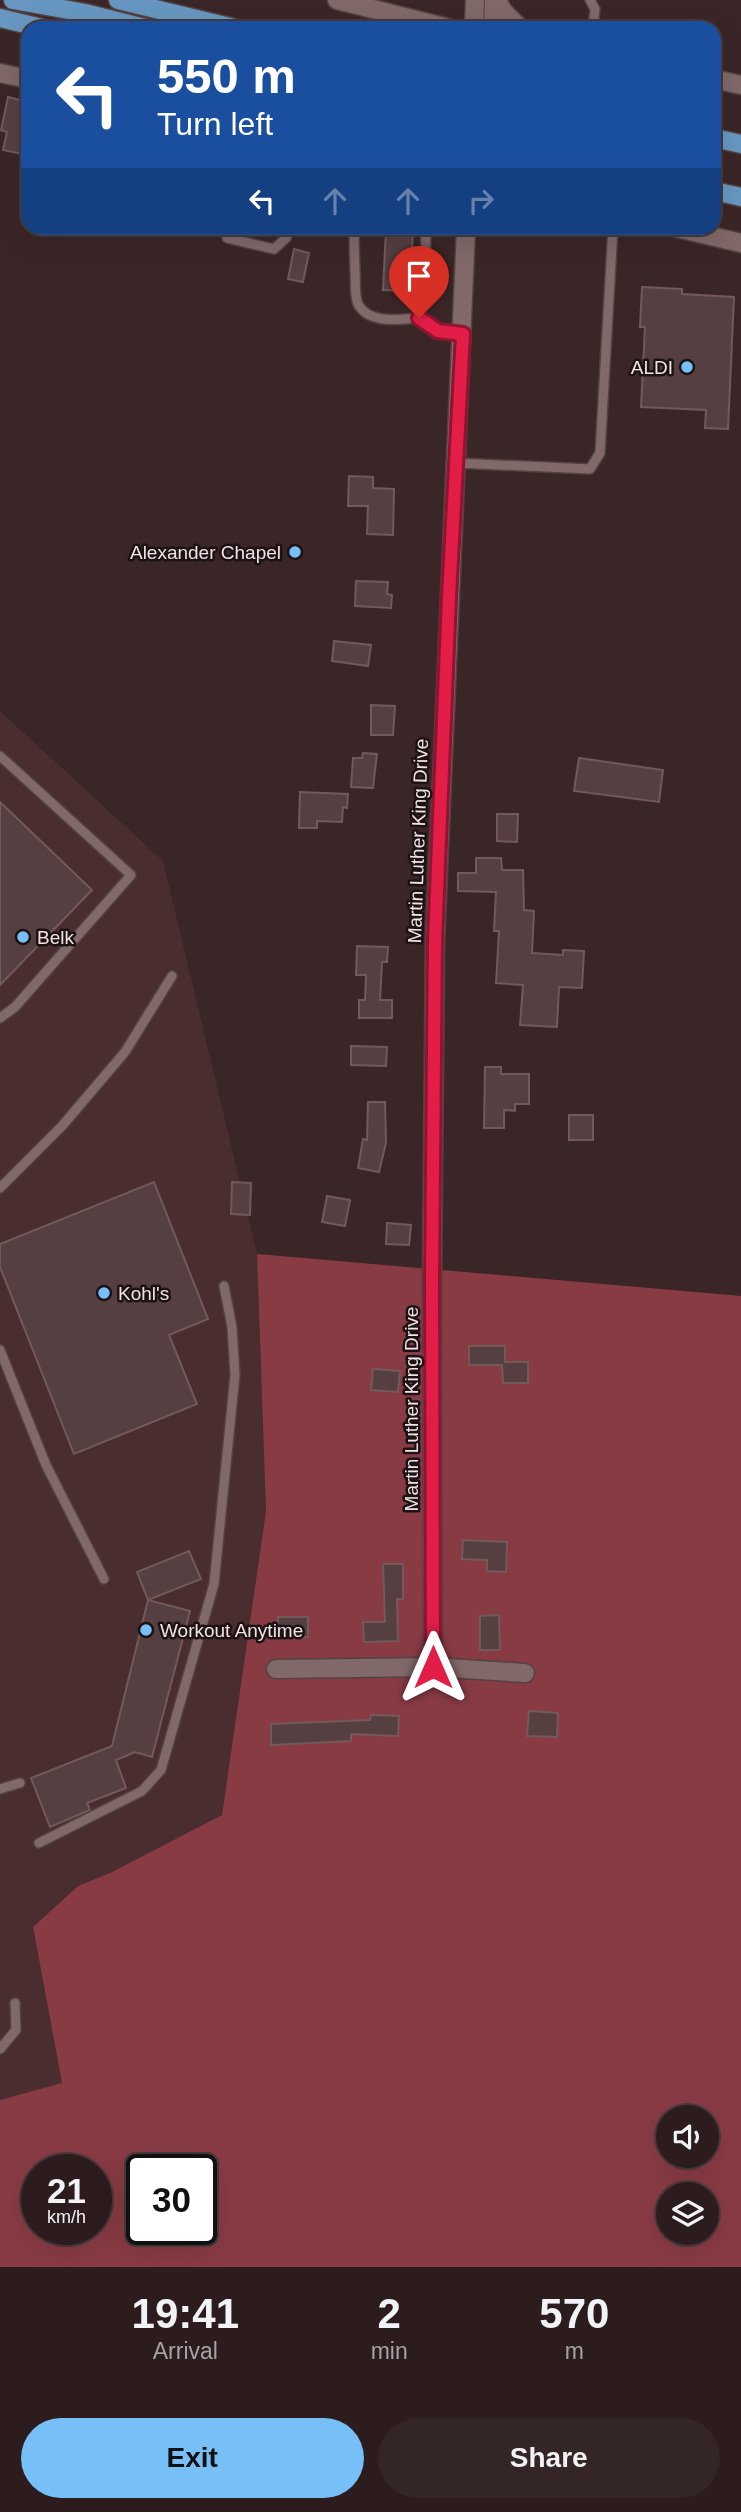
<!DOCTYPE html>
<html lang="en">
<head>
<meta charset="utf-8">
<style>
	:root { --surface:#2c1c1d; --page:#342526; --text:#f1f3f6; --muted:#a6a1a4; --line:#483a3b; --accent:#76c0f7 }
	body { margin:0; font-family:Arial,sans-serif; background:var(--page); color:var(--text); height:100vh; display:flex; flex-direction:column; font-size:26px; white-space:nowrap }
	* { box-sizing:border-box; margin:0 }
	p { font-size:23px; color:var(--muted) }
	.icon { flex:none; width:38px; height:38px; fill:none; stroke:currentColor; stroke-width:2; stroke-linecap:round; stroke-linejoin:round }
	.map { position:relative; height:2267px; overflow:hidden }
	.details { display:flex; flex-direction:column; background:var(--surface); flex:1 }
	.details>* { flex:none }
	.banner { position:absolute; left:21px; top:21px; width:700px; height:214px; border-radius:21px; box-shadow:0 7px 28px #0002,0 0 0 2px var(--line); background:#1a4fa0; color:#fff; overflow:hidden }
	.fabs { position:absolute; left:656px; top:2105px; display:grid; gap:14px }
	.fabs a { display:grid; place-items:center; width:63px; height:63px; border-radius:50%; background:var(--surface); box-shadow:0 7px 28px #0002,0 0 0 2px var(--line); font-size:35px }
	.speed { position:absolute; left:21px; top:2154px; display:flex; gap:14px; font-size:35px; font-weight:700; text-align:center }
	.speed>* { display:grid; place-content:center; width:91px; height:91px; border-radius:50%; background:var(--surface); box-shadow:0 7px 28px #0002,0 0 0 2px var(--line); line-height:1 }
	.speed small { font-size:18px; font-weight:400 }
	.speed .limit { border:4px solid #111; border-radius:10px; background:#fff; color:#111 }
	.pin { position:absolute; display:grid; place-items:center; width:60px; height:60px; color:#fff; margin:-72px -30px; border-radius:50% 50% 50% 0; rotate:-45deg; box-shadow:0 0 7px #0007 }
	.pin .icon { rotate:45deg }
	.me { position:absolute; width:77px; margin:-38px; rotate:0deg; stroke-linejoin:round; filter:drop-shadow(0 0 5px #0008) }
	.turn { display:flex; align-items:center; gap:24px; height:147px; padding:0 21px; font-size:32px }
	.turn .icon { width:91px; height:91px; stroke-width:2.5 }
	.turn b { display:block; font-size:49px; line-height:60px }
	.lanes { display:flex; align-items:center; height:66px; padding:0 21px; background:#0003; justify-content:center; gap:35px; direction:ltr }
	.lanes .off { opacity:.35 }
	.eta { display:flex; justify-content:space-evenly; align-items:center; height:119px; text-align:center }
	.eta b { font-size:42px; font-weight:700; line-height:49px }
	.button { display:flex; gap:14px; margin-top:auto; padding:14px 21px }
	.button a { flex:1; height:80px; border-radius:42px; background:var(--accent); color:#111; font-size:28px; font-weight:700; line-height:80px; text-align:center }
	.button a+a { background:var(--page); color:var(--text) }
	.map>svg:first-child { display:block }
	.built { fill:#4a2d2f }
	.forest { fill:#893b44; fill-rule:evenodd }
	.building { fill:#563f40; stroke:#72595a; stroke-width:2 }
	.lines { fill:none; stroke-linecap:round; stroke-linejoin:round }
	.service-casing { stroke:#534242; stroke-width:12 }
	.minor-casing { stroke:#534242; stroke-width:21 }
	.tertiary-casing { stroke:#534242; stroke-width:21 }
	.primary-casing { stroke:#534242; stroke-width:21 }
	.service { stroke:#816869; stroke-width:9 }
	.minor { stroke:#816869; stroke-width:18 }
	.tertiary { stroke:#816869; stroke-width:18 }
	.primary { stroke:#6797c1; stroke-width:18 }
	.route-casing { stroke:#92132f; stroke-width:18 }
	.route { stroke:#e11d48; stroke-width:12 }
	.poi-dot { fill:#76c0f7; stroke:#1c1213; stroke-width:2.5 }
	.labels { text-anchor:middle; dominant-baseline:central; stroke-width:5; stroke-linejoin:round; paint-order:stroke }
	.poi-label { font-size:19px; fill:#f0e2e2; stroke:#1c1213; text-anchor:start }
	.street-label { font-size:19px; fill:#f0e2e2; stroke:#1c1213 }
</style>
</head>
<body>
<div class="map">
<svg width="741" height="2267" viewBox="0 0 741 2267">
	<rect width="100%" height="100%" fill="#3b2627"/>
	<path class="built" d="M 0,711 L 163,861 L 257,1254 L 266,1511 L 222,1815 L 110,1873 L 78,1886 L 33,1927 L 62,2084 L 0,2100 Z"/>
	<path class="forest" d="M 257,1254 L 741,1296 L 741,2267 L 0,2267 L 0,2100 L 62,2083 L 33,1927 L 78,1886 L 110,1873 L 222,1815 L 266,1511 ZM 668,2118 L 707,2118 L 707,2156 L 668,2156 ZM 37,2170 L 96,2170 L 96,2230 L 37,2230 ZM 142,2170 L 201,2170 L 201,2230 L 142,2230 ZM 668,2194 L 707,2194 L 707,2233 L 668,2233 Z"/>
	<path class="building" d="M 8,97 L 28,102 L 28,155 L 3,150 L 7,132 L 1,130 Z
		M 386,228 L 413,228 L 410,291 L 383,290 Z
		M 294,249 L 309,253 L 303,282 L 288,279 Z
		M 642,287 L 682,289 L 682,294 L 734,297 L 728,429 L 705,428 L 706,410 L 641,407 L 645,327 L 640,327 Z
		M 349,476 L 373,477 L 373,488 L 394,489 L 393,535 L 367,534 L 368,506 L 348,506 Z
		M 356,581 L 388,582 L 387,594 L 392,595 L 391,608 L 355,606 Z
		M 334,641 L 371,645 L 368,666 L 332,661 Z
		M 371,705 L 395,706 L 393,735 L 371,735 Z
		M 363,753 L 377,754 L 373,788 L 351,787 L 353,758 L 362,758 Z
		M 579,758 L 663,770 L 659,802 L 574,791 Z
		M 300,792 L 348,794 L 347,808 L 343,807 L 342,822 L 317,821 L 317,828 L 299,828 Z
		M 0,802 L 92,890 L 0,985 Z
		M 497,814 L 518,814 L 517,842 L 497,841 Z
		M 476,858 L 501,858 L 502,870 L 523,870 L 524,910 L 534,911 L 532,953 L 563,955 L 563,950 L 584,951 L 582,988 L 559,987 L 557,1027 L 520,1025 L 523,985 L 496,983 L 499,931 L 494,931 L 496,892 L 458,891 L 458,873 L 476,873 Z
		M 357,946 L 388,947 L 387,962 L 382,962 L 380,1000 L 392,1000 L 392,1018 L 359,1018 L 359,1000 L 365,1000 L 366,975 L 356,975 Z
		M 351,1046 L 387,1047 L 386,1066 L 351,1065 Z
		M 485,1067 L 501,1067 L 501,1074 L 529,1074 L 529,1104 L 515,1104 L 515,1111 L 504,1110 L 504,1128 L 484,1128 Z
		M 368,1102 L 385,1102 L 386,1143 L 379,1172 L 358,1168 L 363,1139 L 367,1140 Z
		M 569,1115 L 593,1115 L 593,1140 L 569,1140 Z
		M 154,1182 L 208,1319 L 169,1335 L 197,1404 L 74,1454 L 0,1267 L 0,1244 Z
		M 232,1182 L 251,1183 L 250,1215 L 231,1214 Z
		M 327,1196 L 350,1200 L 345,1226 L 322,1222 Z
		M 387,1223 L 411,1225 L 409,1245 L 386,1244 Z
		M 469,1346 L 505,1346 L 505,1362 L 528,1362 L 528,1383 L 503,1383 L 502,1365 L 469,1365 Z
		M 373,1369 L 400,1371 L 398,1392 L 371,1390 Z
		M 463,1540 L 507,1542 L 506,1572 L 487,1571 L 487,1560 L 462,1559 Z
		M 189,1551 L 201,1579 L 148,1600 L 137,1572 Z
		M 383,1564 L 403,1564 L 403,1599 L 397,1599 L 398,1641 L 364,1642 L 363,1622 L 385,1622 Z
		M 148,1600 L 190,1611 L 152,1757 L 135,1752 L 116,1760 L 126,1788 L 87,1803 L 90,1810 L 50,1827 L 31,1778 L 112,1746 Z
		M 499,1615 L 500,1650 L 480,1650 L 480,1616 Z
		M 278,1617 L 308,1617 L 308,1637 L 278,1637 Z
		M 529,1711 L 558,1713 L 557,1737 L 527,1736 Z
		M 371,1715 L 399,1716 L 398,1736 L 351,1734 L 351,1741 L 271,1745 L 271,1724 L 370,1720 Z"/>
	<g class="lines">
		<g class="service-casing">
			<path id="service" d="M 590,0 L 595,9 L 593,28
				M 230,228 L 227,238 L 274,249 L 286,238 L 290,228
				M 355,228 C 353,242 355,257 355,271 C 356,281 354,295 358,304 C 369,325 401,319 419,318 L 438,331 L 463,334
				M 120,230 L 120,228
				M 419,318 L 425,281 L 426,228
				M 457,463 L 590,469 L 600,453 L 613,228
				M 0,756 L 131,875 L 15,1007 L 0,1018
				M 0,1188 L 62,1126 L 125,1052 L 172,976
				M 0,1350 L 46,1465 L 104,1579
				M 0,1789 L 20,1783
				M 39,1843 L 142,1791 L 161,1770 L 214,1584 L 235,1375 L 232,1327 L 224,1286
				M 0,2049 L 16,2030 L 15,2003"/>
		</g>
		<g class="minor-casing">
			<path id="minor" d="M 496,0 L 504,12 L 520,28
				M 714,79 L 741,85
				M 433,1667 L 432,1279 L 435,940 L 466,228
				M 276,1669 L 433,1667 L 525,1673"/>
		</g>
		<g class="tertiary-casing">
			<path id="tertiary" d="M 337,0 L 448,28
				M 474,28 L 475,0
				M 493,28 L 494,0
				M 0,73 L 28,79
				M 677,228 L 741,243"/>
		</g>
		<g class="primary-casing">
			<path id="primary" d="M 13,0 L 85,13 L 145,28
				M 118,0 L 234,28
				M 0,18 L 42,28
				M 714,138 L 741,144
				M 714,191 L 741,197"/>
		</g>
		<use href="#service" class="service"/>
		<use href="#minor" class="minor"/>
		<use href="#tertiary" class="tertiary"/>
		<use href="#primary" class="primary"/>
	</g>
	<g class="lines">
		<g class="route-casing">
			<path id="route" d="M 419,318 L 438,331 L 463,334 L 449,597 L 435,940 L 432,1279 L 433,1667"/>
		</g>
		<use href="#route" class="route"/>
	</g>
	<g class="poi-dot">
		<circle cx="687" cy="367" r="7"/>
		<circle cx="295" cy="552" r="7"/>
		<circle cx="23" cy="937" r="7"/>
		<circle cx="104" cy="1293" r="7"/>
		<circle cx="146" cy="1630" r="7"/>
	</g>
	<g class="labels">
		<g class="poi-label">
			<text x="673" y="367" text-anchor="end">ALDI</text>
			<text x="281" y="552" text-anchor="end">Alexander Chapel</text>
			<text x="37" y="937">Belk</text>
			<text x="118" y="1293">Kohl's</text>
			<text x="160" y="1630">Workout Anytime</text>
		</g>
		<g class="street-label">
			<text transform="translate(418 841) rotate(-88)">Martin Luther King Drive</text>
			<text transform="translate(411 1409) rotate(-90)">Martin Luther King Drive</text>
		</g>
	</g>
</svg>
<div class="fabs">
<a><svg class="icon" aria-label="sound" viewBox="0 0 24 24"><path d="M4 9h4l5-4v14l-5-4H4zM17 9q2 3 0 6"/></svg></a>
<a><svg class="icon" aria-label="layers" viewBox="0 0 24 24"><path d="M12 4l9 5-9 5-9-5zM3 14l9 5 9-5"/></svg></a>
</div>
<div class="speed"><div>21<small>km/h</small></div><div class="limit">30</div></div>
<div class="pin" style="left:419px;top:318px;background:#d93025"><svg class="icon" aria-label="arrive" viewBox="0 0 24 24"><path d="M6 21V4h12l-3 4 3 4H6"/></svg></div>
<svg class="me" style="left:433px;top:1667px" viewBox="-20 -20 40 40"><path d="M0-17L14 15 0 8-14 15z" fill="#e11d48" stroke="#fff" stroke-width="4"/></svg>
<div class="banner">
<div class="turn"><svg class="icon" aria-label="left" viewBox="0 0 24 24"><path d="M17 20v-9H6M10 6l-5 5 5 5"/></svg><div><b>550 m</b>Turn left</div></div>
<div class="lanes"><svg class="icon" aria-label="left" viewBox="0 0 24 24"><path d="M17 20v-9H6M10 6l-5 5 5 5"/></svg><svg class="icon off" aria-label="ahead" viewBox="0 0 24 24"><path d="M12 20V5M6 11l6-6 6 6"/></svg><svg class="icon off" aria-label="ahead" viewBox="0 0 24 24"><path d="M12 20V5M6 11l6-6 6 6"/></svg><svg class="icon off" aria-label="right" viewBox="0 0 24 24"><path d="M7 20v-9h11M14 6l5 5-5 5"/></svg></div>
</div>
</div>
<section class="details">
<div class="eta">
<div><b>19:41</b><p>Arrival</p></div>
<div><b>2</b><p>min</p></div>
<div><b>570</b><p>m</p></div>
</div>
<div class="button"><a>Exit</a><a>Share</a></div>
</section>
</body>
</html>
